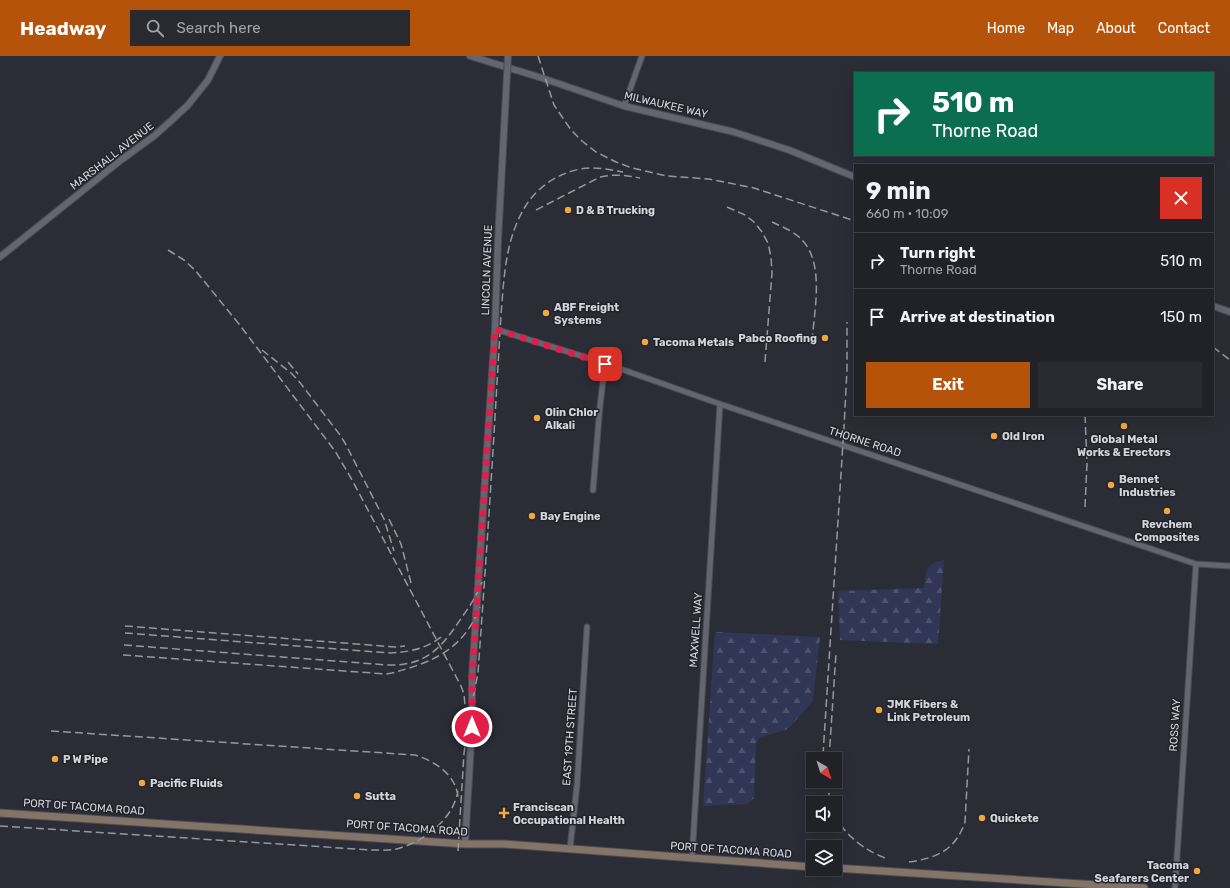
<!DOCTYPE html>
<html lang="en">
<head>
<meta charset="utf-8">
<style>
	:root { --surface:#202228; --page:#282a30; --text:#f1f3f6; --muted:#a2a4a8; --line:#3d3f45; --accent:#b45309 }
	body { margin:0; font-family:Rubik,sans-serif; background:var(--page); color:var(--text); height:100vh; display:flex; flex-direction:column; font-size:15px; white-space:nowrap }
	* { box-sizing:border-box; margin:0 }
	p { font-size:13px; color:var(--muted) }
	.icon { flex:none; width:22px; height:22px; fill:none; stroke:currentColor; stroke-width:2; stroke-linecap:round; stroke-linejoin:round }
	.map { position:relative; flex:1; overflow:hidden }
	.sheet { position:absolute; left:854px; top:108px; width:360px; height:252px; display:flex; flex-direction:column; background:var(--surface); border-radius:0px; box-shadow:0 4px 16px #0002,0 0 0 1px var(--line) }
	.sheet>* { flex:none }
	.hud { position:absolute; left:854px; top:16px; width:360px; height:84px; border-radius:0px; box-shadow:0 4px 16px #0002,0 0 0 1px var(--line); background:#0b6e4f; color:#fff; overflow:hidden }
	.needle { width:26px; rotate:141deg }
	.fabs { position:absolute; left:806px; top:696px; display:grid; gap:8px }
	.fabs a { display:grid; place-items:center; width:36px; height:36px; border-radius:0px; background:var(--surface); box-shadow:0 4px 16px #0002,0 0 0 1px var(--line); font-size:20px }
	.pin { position:absolute; display:grid; place-items:center; width:34px; height:34px; color:#fff; margin:-17px; border-radius:8px; box-shadow:0 2px 6px #0006 }
	.me { position:absolute; width:44px; margin:-22px; rotate:0deg; stroke-linejoin:round; filter:drop-shadow(0 0 3px #0008) }
	.turn { display:flex; align-items:center; gap:14px; height:84px; padding:0 12px; font-size:18px }
	.turn .icon { width:52px; height:52px; stroke-width:2.5 }
	.turn b { display:block; font-size:28px; line-height:34px }
	.round { display:grid; place-items:center; flex:none; width:42px; height:42px; border-radius:0px; background:var(--page) }
	.head { display:flex; align-items:center; justify-content:space-between; height:68px; padding:0 12px }
	h1 { font-size:24px; font-weight:700; line-height:30px }
	.cta { display:flex; gap:8px; margin-top:auto; padding:8px 12px }
	.cta a { flex:1; height:46px; border-radius:0px; background:var(--accent); color:#fff; font-size:16px; font-weight:700; line-height:46px; text-align:center }
	.cta a+a { background:var(--page); color:var(--text) }
	ul { padding:0; list-style:none }
	li { display:flex; align-items:center; gap:12px; height:56px; padding:0 12px; border-top:1px solid var(--line) }
	li div { flex:1 }
	li b { display:block; font-size:15px }
	li em { font-style:normal }
	header { display:flex; align-items:center; gap:24px; box-sizing:border-box; height:56px; padding:0 20px; background:var(--accent); color:#fff }
	header strong { font-size:19px }
	nav { display:flex; gap:22px; margin-inline-start:auto; font-size:14px }
	.search { width:280px; height:36px; background:var(--page); display:flex; align-items:center; gap:10px; box-sizing:border-box; padding:0 14px; border-radius:0px; color:var(--muted); font-size:15px }
	.map>svg:first-child { display:block }
	.forest { fill:url(#forest-firs) }
	.lines { fill:none; stroke-linecap:round; stroke-linejoin:round }
	.minor-casing { stroke:#494b53; stroke-width:7 }
	.tertiary-casing { stroke:#494b53; stroke-width:8 }
	.secondary-casing { stroke:#494b53; stroke-width:9 }
	.minor { stroke:#636570; stroke-width:5 }
	.tertiary { stroke:#636570; stroke-width:6 }
	.secondary { stroke:#837467; stroke-width:7 }
	.rail { stroke:#96989f; stroke-width:1.5; stroke-dasharray:8 4; stroke-linecap:butt }
	.tertiary-bridge-casing { stroke:#494b53; stroke-width:8; stroke-linecap:butt }
	.tertiary-bridge { stroke:#636570; stroke-width:6 }
	.route { stroke:#e11d48; stroke-width:7; stroke-dasharray:0 12.6 }
	.poi-dot { fill:#efa73e; stroke:#21232c; stroke-width:1.5 }
	.labels { text-anchor:middle; dominant-baseline:central; stroke-width:3; stroke-linejoin:round; paint-order:stroke }
	.street-label { font-size:11px; fill:#d3d5db; stroke:#21232c }
	.poi-label { font-size:11px; font-weight:bold; fill:#d3d5db; stroke:#21232c; text-anchor:start }
</style>
</head>
<body>
<header>
<strong>Headway</strong>
<div class="search"><svg class="icon" aria-label="search" viewBox="0 0 24 24"><circle cx="10" cy="10" r="6"/><path d="M15 15l6 6"/></svg>Search here</div>
<nav><a>Home</a><a>Map</a><a>About</a><a>Contact</a></nav>
</header>
<div class="map">
<svg width="1230" height="832" viewBox="0 0 1230 832">
	<defs>
		<pattern id="forest-firs" width="22" height="20" patternUnits="userSpaceOnUse"><rect width="22" height="20" fill="#313656"/><path d="M5 1l3.5 6h-7zM16 11l3.5 6h-7z" fill="#4e526e"/></pattern>
	</defs>
	<rect width="100%" height="100%" fill="#2b2d36"/>
	<path class="forest" d="M 944,504 L 938,588 L 840,584 L 838,535 L 924,532 C 927,514 924,508 944,504 Z
		M 715,576 L 820,581 L 813,645 L 788,673 L 759,682 L 756,687 L 754,742 L 747,748 L 703,750 Z"/>
	<g class="lines">
		<g class="minor-casing">
			<path id="minor" d="M 624,50 L 642,0
				M 495,273 L 601,306 L 720,348 L 1196,508 L 1230,510
				M 593,434 L 600,350 L 605,308
				M 570,793 L 577,729 L 587,571
				M 692,802 L 720,348
				M 1175,832 L 1196,508"/>
		</g>
		<g class="tertiary-casing">
			<path id="tertiary" d="M 470,0 L 542,22 L 624,50 L 734,76 L 789,94 L 855,121
				M 0,201 L 121,104 L 154,80 L 173,63 L 188,49 L 208,24 L 220,0
				M 1213,250 L 1230,256
				M 465,788 L 472,671 L 472,621 L 495,273 L 498,185"/>
		</g>
		<g class="secondary-casing">
			<path id="secondary" d="M 0,757 L 465,788 L 504,788 L 813,811
				M 835,812 L 1144,832"/>
		</g>
		<use href="#minor" class="minor"/>
		<use href="#tertiary" class="tertiary"/>
		<use href="#secondary" class="secondary"/>
		<path class="rail" d="M 538,0 L 554,49 L 571,74 L 582,85 L 596,96 L 616,106 L 632,112 L 667,120 L 709,123 L 754,132 L 855,165
			M 727,151 L 745,159 L 754,166 L 762,176 L 768,187 L 771,201 L 772,217 L 765,306
			M 536,154 L 600,121 C 614,118 626,119 640,122
			M 772,166 C 782,171 794,175 802,184 C 825,208 814,255 812,286
			M 168,194 L 184,204 L 195,214 L 239,268 L 335,395 L 351,422 L 461,630 L 464,638 L 466,661
			M 853,194 L 855,194
			M 1213,291 L 1230,304
			M 262,294 L 291,317 L 298,324 L 340,379 L 345,387 L 384,463 L 394,495
			M 288,306 L 298,318
			M 1085,451 L 1087,407 L 1085,359
			M 389,463 L 401,488 L 411,527
			M 125,570 L 395,591 L 405,590
			M 125,577 L 390,597 C 410,596 425,593 441,581
			M 124,589 L 388,609 C 427,610 442,591 462,561 C 470,550 477,539 482,526
			M 123,599 L 386,618 L 392,617 C 433,606 463,594 480,551
			M 51,675 L 415,699 C 435,705 456,719 458,741
			M 823,699 L 844,371 L 847,314 L 847,266
			M 829,703 L 836,597
			M 828,725 L 828,734 L 831,747
			M 835,758 C 840,772 854,785 867,793 C 873,797 881,800 887,803
			M 0,770 L 372,794 C 381,794 391,795 400,792 C 426,784 453,763 458,735
			M 458,795 L 464,697 L 468,668 L 478,617 C 484,532 490,447 495,361 C 497,327 499,293 501,259 C 504,222 505,184 525,151 C 538,129 564,113 590,112 C 601,112 612,114 623,116
			M 909,806 C 936,802 955,795 965,766 L 969,693"/>
		<g class="tertiary-bridge-casing">
			<path id="tertiary-bridge" d="M 498,185 L 508,0"/>
		</g>
		<use href="#tertiary-bridge" class="tertiary-bridge"/>
	</g>
	<g class="lines">
		<path class="route" d="M 472,671 L 472,621 L 495,273 L 605,308"/>
	</g>
	<g class="poi-dot">
		<circle cx="568" cy="154" r="4"/>
		<circle cx="546" cy="257" r="4"/>
		<circle cx="825" cy="282" r="4"/>
		<circle cx="645" cy="286" r="4"/>
		<circle cx="537" cy="362" r="4"/>
		<circle cx="1124" cy="370" r="4"/>
		<circle cx="994" cy="380" r="4"/>
		<circle cx="1111" cy="429" r="4"/>
		<circle cx="1167" cy="455" r="4"/>
		<circle cx="532" cy="460" r="4"/>
		<circle cx="879" cy="654" r="4"/>
		<circle cx="55" cy="703" r="4"/>
		<circle cx="142" cy="727" r="4"/>
		<circle cx="357" cy="740" r="4"/>
		<path d="M502 751h4v4h4v4h-4v4h-4v-4h-4v-4h4z"/>
		<circle cx="982" cy="762" r="4"/>
		<circle cx="1197" cy="815" r="4"/>
	</g>
	<g class="labels">
		<g class="street-label">
			<text transform="translate(666 49) rotate(13)">MILWAUKEE WAY</text>
			<text transform="translate(112 100) rotate(-38)">MARSHALL AVENUE</text>
			<text transform="translate(487 214) rotate(-88)">LINCOLN AVENUE</text>
			<text transform="translate(865 386) rotate(18)">THORNE ROAD</text>
			<text transform="translate(696 574) rotate(-86)">MAXWELL WAY</text>
			<text transform="translate(1175 669) rotate(-86)">ROSS WAY</text>
			<text transform="translate(570 681) rotate(-86)">EAST 19TH STREET</text>
			<text transform="translate(84 751) rotate(4)">PORT OF TACOMA ROAD</text>
			<text transform="translate(407 772) rotate(4)">PORT OF TACOMA ROAD</text>
			<text transform="translate(731 794) rotate(4)">PORT OF TACOMA ROAD</text>
		</g>
		<g class="poi-label">
			<text x="576" y="154">D &amp; B Trucking</text>
			<text x="554" y="251">ABF Freight<tspan x="554" dy="13">Systems</tspan></text>
			<text x="817" y="282" text-anchor="end">Pabco Roofing</text>
			<text x="653" y="286">Tacoma Metals</text>
			<text x="545" y="356">Olin Chlor<tspan x="545" dy="13">Alkali</tspan></text>
			<text x="1002" y="380">Old Iron</text>
			<text x="1124" y="383" text-anchor="middle">Global Metal<tspan x="1124" dy="13">Works &amp; Erectors</tspan></text>
			<text x="1119" y="423">Bennet<tspan x="1119" dy="13">Industries</tspan></text>
			<text x="540" y="460">Bay Engine</text>
			<text x="1167" y="468" text-anchor="middle">Revchem<tspan x="1167" dy="13">Composites</tspan></text>
			<text x="887" y="648">JMK Fibers &amp;<tspan x="887" dy="13">Link Petroleum</tspan></text>
			<text x="63" y="703">P W Pipe</text>
			<text x="150" y="727">Pacific Fluids</text>
			<text x="365" y="740">Sutta</text>
			<text x="513" y="751">Franciscan<tspan x="513" dy="13">Occupational Health</tspan></text>
			<text x="990" y="762">Quickete</text>
			<text x="1189" y="809" text-anchor="end">Tacoma<tspan x="1189" dy="13">Seafarers Center</tspan></text>
		</g>
	</g>
</svg>
<div class="fabs">
<a><svg class="needle" viewBox="-14 -14 28 28"><path d="M0-13l5 13h-10z" fill="#e53935"/><path d="M0 13l5-13h-10z" fill="#a2a4a8"/></svg></a>
<a><svg class="icon" aria-label="sound" viewBox="0 0 24 24"><path d="M4 9h4l5-4v14l-5-4H4zM17 9q2 3 0 6"/></svg></a>
<a><svg class="icon" aria-label="layers" viewBox="0 0 24 24"><path d="M12 4l9 5-9 5-9-5zM3 14l9 5 9-5"/></svg></a>
</div>
<div class="pin" style="left:605px;top:308px;background:#d93025"><svg class="icon" aria-label="arrive" viewBox="0 0 24 24"><path d="M6 21V4h12l-3 4 3 4H6"/></svg></div>
<svg class="me" style="left:472px;top:671px" viewBox="-20 -20 40 40"><circle r="17" fill="#e11d48" stroke="#fff" stroke-width="3"/><path d="M0-11L8 9 0 5-8 9z" fill="#fff"/></svg>
<div class="hud">
<div class="turn"><svg class="icon" aria-label="right" viewBox="0 0 24 24"><path d="M7 20v-9h11M14 6l5 5-5 5"/></svg><div><b>510 m</b>Thorne Road</div></div>
</div>
<section class="sheet">
<div class="head"><div><h1>9 min</h1><p>660 m · 10:09</p></div><a class="round" style="background:#d93025;color:#fff"><svg class="icon" aria-label="close" viewBox="0 0 24 24"><path d="M6 6l12 12M18 6L6 18"/></svg></a></div>
<ul>
<li><svg class="icon" aria-label="right" viewBox="0 0 24 24"><path d="M7 20v-9h11M14 6l5 5-5 5"/></svg><div><b>Turn right</b><p>Thorne Road</p></div><em>510 m</em></li>
<li><svg class="icon" aria-label="arrive" viewBox="0 0 24 24"><path d="M6 21V4h12l-3 4 3 4H6"/></svg><div><b>Arrive at destination</b></div><em>150 m</em></li>
</ul>
<div class="cta"><a>Exit</a><a>Share</a></div>
</section>
</div>
</body>
</html>
